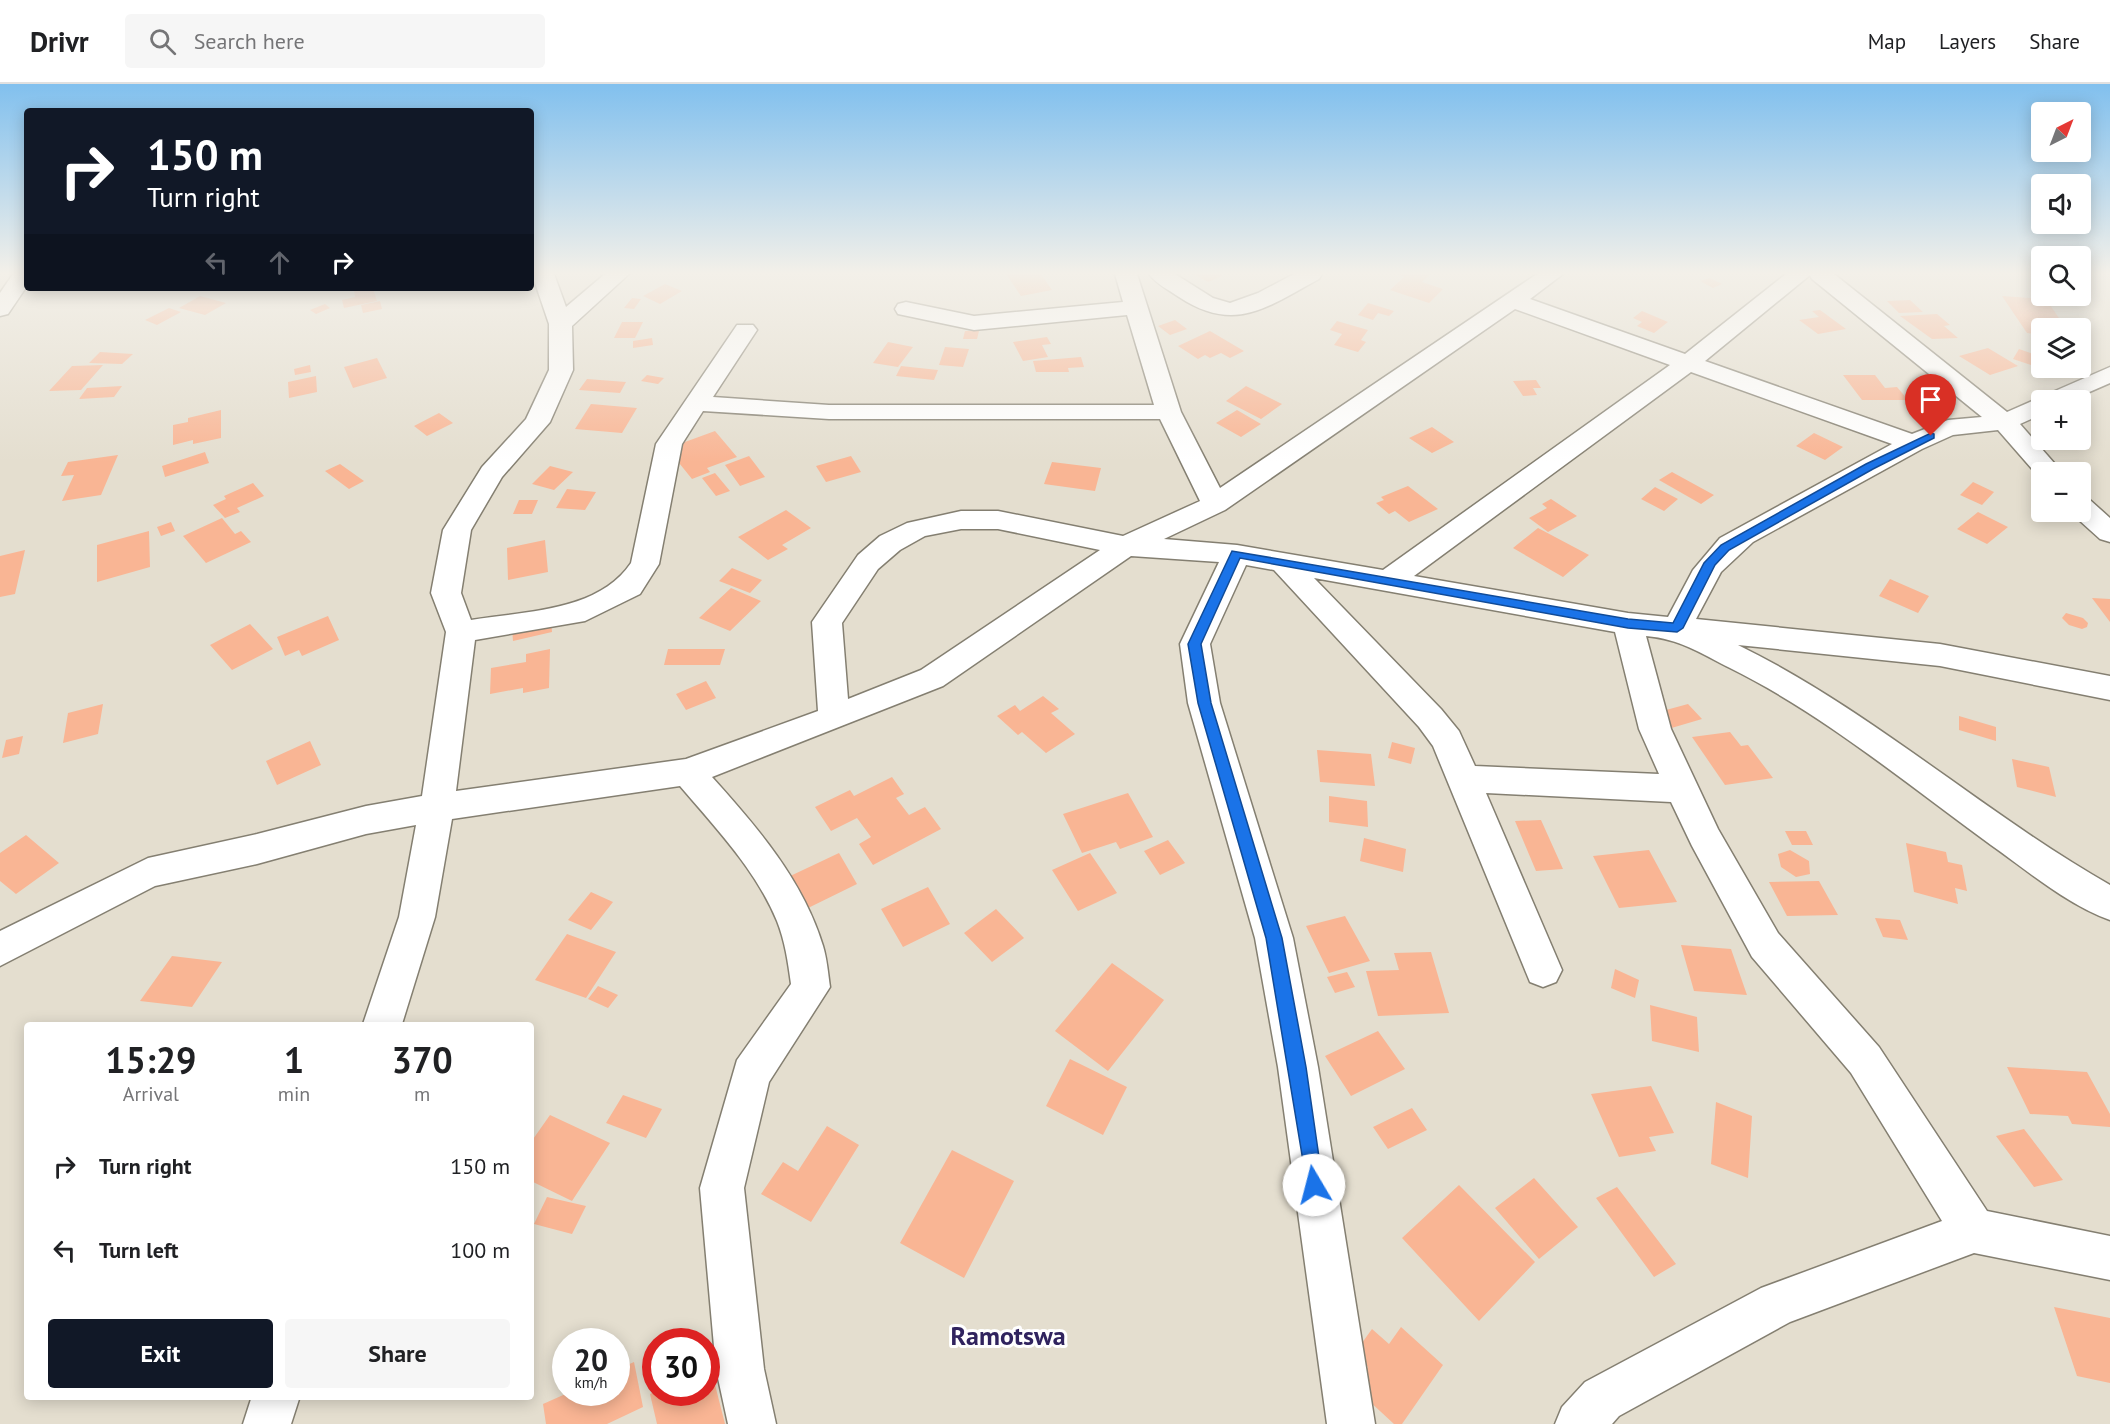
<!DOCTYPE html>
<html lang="en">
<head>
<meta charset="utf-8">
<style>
	:root { --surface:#fff; --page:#f6f6f6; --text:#202124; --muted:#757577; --line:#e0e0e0; --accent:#111827 }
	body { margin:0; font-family:"PT Sans",sans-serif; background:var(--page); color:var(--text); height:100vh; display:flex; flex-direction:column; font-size:22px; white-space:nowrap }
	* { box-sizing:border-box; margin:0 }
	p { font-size:20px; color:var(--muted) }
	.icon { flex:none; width:33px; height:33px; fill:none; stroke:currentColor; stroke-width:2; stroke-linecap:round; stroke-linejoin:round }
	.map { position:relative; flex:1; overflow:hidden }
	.sheet { position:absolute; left:24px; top:938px; width:510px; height:378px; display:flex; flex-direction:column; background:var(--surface); border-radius:6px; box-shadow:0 3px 15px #0003 }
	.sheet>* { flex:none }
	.top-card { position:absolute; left:24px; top:24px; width:510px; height:183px; border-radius:6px; box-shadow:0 3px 15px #0003; background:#111827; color:#fff; overflow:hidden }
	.needle { width:39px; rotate:42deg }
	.buttons { position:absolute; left:2031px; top:18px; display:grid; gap:12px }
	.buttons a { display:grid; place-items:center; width:60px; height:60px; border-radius:6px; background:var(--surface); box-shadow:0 3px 15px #0003; font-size:30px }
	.speed { position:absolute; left:552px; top:1244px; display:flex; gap:12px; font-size:30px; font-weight:700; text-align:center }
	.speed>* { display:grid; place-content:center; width:78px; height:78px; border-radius:50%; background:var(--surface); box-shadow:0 3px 15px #0003; line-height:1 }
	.speed small { font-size:15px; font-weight:400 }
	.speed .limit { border:9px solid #d22; background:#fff; color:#111 }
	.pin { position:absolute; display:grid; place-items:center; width:51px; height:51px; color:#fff; margin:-62px -26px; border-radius:50% 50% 50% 0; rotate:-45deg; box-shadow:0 0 6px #0007 }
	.pin .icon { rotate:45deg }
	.me { position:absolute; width:66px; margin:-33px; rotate:352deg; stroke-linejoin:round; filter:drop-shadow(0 0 4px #0008) }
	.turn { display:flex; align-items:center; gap:21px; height:126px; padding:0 24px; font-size:27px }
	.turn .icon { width:78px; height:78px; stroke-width:2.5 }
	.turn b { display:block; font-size:42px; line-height:51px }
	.lanes { display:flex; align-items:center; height:57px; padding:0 24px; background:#0003; justify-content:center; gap:30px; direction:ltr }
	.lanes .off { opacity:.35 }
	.eta { display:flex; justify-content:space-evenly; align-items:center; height:102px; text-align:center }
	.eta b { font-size:36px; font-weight:800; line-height:42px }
	.button { display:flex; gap:12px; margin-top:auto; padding:12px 24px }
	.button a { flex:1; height:69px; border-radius:6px; background:var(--accent); color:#fff; font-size:24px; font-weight:800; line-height:69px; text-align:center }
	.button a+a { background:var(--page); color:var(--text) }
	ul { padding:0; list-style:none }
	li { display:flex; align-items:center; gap:18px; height:84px; padding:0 24px }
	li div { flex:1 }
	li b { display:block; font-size:22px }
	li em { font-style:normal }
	header { display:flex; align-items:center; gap:36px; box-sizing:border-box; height:84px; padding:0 30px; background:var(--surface); border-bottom:2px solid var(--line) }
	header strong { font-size:28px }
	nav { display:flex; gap:33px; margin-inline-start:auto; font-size:21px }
	.search { width:420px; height:54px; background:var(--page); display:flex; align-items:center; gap:15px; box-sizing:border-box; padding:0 21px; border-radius:6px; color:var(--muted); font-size:22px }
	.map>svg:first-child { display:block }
	.building { fill:#f9b594 }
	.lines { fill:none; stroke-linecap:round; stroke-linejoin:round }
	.minor-casing { stroke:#847f71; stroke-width:3 }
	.minor { fill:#fff; fill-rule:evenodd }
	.route { fill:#1a73e8; stroke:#114b97; stroke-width:1.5 }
	.labels { text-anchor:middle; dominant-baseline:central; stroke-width:6; stroke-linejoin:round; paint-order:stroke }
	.near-district-label { font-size:26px; font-weight:bold; fill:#30235e; stroke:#fff }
</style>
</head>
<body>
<header>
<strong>Drivr</strong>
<div class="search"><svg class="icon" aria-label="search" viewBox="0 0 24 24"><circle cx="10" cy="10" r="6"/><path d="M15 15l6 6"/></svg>Search here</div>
<nav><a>Map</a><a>Layers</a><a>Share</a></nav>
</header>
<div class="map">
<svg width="2110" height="1340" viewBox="0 0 2110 1340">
	<rect width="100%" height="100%" fill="#e4decf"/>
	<path class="building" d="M 1006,190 L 1041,190 L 1052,206 L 1021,212 Z
		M 1194,190 L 1220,190 L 1222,192 L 1208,198 Z
		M 1399,190 L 1430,190 L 1422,198 L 1443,205 L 1429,219 L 1390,206 L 1404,193 Z
		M 1710,194 L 1722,200 L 1713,204 L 1700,197 Z
		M 665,200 L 682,207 L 660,220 L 643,212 Z
		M 363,204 L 373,204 L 377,217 L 344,224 L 342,216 L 355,213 L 354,206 Z
		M 200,212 L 226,219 L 205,231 L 179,224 Z
		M 2002,212 L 2046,215 L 2063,240 L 2071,241 L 2074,244 L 2042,244 L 2042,251 L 2027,249 Z
		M 632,214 L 641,215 L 634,225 L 624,224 Z
		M 1910,216 L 1923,228 L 1899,229 L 1887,217 Z
		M 380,217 L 382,225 L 363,229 L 361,221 Z
		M 1368,219 L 1394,227 L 1389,232 L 1378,229 L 1373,236 L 1358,231 Z
		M 325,220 L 330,224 L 316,230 L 310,226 Z
		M 169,224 L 181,228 L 157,241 L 145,236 Z
		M 1820,226 L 1846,245 L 1818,250 L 1799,236 L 1819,233 L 1812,227 Z
		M 1642,227 L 1668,238 L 1654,249 L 1637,242 L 1642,238 L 1633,234 Z
		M 1937,230 L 1950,241 L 1944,242 L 1958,254 L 1932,255 L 1900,232 Z
		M 1175,236 L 1187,245 L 1170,251 L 1158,242 Z
		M 1337,237 L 1368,246 L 1361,256 L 1366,258 L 1358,268 L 1334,261 L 1342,250 L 1330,246 Z
		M 622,238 L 643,238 L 635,254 L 614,254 Z
		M 965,247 L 979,247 L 977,255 L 963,255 Z
		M 1210,247 L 1244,267 L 1230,274 L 1221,269 L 1210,274 L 1205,271 L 1198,275 L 1178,262 Z
		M 1047,253 L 1051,260 L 1042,261 L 1048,273 L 1023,277 L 1013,258 Z
		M 652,254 L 653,261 L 633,264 L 633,257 Z
		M 888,258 L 913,263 L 898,283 L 873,279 Z
		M 945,263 L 969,265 L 963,283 L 939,281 Z
		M 1988,264 L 2018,282 L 1990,291 L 1959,272 Z
		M 2019,265 L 2042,273 L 2040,284 L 2013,275 Z
		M 100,268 L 133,270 L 122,280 L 89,279 Z
		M 1081,273 L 1084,283 L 1068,284 L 1069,288 L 1036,288 L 1033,277 Z
		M 377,274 L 387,294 L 353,304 L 344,283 Z
		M 103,281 L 81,306 L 49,307 L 72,282 Z
		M 310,281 L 311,288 L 295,291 L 294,285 Z
		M 901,282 L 938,286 L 934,296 L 896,292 Z
		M 647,291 L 664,294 L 658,300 L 641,297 Z
		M 1843,291 L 1875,291 L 1885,304 L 1897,303 L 1908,316 L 1862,316 Z
		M 316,292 L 317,308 L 289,314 L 288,298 Z
		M 587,295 L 626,298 L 620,309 L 579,306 Z
		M 1536,296 L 1541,304 L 1533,304 L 1537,311 L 1523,312 L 1513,297 Z
		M 122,302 L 114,313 L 79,315 L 87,304 Z
		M 1246,302 L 1282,320 L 1261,335 L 1226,317 Z
		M 591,320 L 637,324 L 622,349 L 575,345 Z
		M 221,326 L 221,354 L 193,360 L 193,356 L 173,361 L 173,341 L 188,338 L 188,334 Z
		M 1237,326 L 1261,340 L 1241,353 L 1216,339 Z
		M 439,329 L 453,339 L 427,352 L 414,342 Z
		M 1432,343 L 1454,358 L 1432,369 L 1409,354 Z
		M 715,347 L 737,373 L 707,384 L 710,388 L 692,395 L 671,369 L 674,362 Z
		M 1814,349 L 1843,363 L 1825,376 L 1796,362 Z
		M 205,368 L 209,379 L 165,393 L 162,382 Z
		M 118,371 L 101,411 L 62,417 L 74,391 L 61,392 L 68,378 Z
		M 749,372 L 765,393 L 740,402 L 725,381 Z
		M 851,372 L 861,388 L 826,398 L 816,382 Z
		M 1052,378 L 1101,384 L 1095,407 L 1044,400 Z
		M 340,380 L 364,397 L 349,405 L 325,387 Z
		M 550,382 L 573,388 L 554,406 L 532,400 Z
		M 1672,388 L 1714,411 L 1701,420 L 1659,396 Z
		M 715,389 L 730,407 L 716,412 L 702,394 Z
		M 1973,398 L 1994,408 L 1982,421 L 1960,411 Z
		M 253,399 L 264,412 L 237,424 L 240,428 L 225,434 L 213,421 L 226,415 L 224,412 Z
		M 1408,402 L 1438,425 L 1409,438 L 1395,427 L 1389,430 L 1376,419 L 1384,416 L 1381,413 Z
		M 1655,403 L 1678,415 L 1664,427 L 1641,415 Z
		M 567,405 L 596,408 L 585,426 L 556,424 Z
		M 1551,415 L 1577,432 L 1548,448 L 1529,434 L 1547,424 L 1542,420 Z
		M 519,416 L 538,416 L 532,430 L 513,430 Z
		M 786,426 L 811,444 L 782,461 L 788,465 L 768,476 L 738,453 Z
		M 1978,428 L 2008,443 L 1987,460 L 1957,445 Z
		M 222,434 L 235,450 L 241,447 L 251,458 L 206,479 L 183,452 Z
		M 171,438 L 175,447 L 161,452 L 157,443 Z
		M 1538,444 L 1589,471 L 1563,493 L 1513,464 Z
		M 149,447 L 150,483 L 97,498 L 97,461 Z
		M 545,456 L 548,488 L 508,496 L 507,464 Z
		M 25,466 L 15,510 L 0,513 L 0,472 Z
		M 732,484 L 762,496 L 750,509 L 719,497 Z
		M 1890,495 L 1929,512 L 1918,529 L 1879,512 Z
		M 731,504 L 761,517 L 730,547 L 699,534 Z
		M 2092,514 L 2110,515 L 2110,538 Z
		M 2066,529 L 2083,534 L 2088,539 L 2087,543 L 2082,545 L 2069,541 L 2062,534 Z
		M 328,532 L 339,556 L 302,572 L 299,566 L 285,572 L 277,553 Z
		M 551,537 L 552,548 L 513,557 L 512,545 Z
		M 250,540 L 273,565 L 232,586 L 210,561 Z
		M 550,565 L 549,604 L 523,609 L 523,604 L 490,610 L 491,584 L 526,578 L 526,570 Z
		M 668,565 L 725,565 L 720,581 L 664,581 Z
		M 706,597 L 716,614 L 686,626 L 676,610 Z
		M 1043,612 L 1059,625 L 1051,629 L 1075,650 L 1046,669 L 1022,648 L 1018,651 L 997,632 L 1015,621 L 1020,627 Z
		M 103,620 L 98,650 L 63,659 L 68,629 Z
		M 1688,620 L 1702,635 L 1668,645 L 1655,629 Z
		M 1959,632 L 1996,643 L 1996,657 L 1959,646 Z
		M 1730,648 L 1741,662 L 1748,661 L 1773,694 L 1725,701 L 1692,653 Z
		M 23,652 L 19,670 L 2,674 L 6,656 Z
		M 310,657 L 321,681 L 277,701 L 266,677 Z
		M 1392,658 L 1415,664 L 1411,680 L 1388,674 Z
		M 1317,666 L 1371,670 L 1375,702 L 1320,698 Z
		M 2012,675 L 2049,683 L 2056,713 L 2017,703 Z
		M 892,693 L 904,710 L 896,714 L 909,731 L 925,723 L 941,745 L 873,781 L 859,760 L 871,753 L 857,734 L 831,747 L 815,723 L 850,706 L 854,712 Z
		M 1128,709 L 1153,753 L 1120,765 L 1116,758 L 1082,769 L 1063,730 Z
		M 1329,712 L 1367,717 L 1368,743 L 1329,738 Z
		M 1541,736 L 1563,785 L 1536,787 L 1515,737 Z
		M 1785,747 L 1806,747 L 1813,761 L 1792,761 Z
		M 26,751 L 59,779 L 16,810 L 0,797 L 0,769 Z
		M 1364,754 L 1406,765 L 1403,788 L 1360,777 Z
		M 1168,756 L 1185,779 L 1160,791 L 1144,767 Z
		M 1906,759 L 1946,768 L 1948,778 L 1962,781 L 1967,807 L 1955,804 L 1958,820 L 1914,808 Z
		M 1649,766 L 1677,818 L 1619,824 L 1593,772 Z
		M 1790,766 L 1809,777 L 1810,790 L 1796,793 L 1781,783 L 1778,770 Z
		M 839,769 L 857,800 L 804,826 L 786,794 Z
		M 1090,769 L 1117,809 L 1078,827 L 1052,786 Z
		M 1819,797 L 1838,831 L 1787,832 L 1769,798 Z
		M 928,803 L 950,840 L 903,863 L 881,825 Z
		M 591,808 L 613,818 L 591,846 L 568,836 Z
		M 996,825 L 1024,854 L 992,878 L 964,849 Z
		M 1345,832 L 1370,877 L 1329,889 L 1306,842 Z
		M 1875,834 L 1900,836 L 1908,856 L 1883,853 Z
		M 567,850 L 616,868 L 586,914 L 535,896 Z
		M 1681,861 L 1731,865 L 1747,911 L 1694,907 Z
		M 1431,868 L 1449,929 L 1378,932 L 1366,887 L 1399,886 L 1394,869 Z
		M 172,872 L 222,878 L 192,923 L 140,917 Z
		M 1112,879 L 1164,916 L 1108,987 L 1055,947 Z
		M 1615,885 L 1639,896 L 1635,914 L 1611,904 Z
		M 1347,888 L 1355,903 L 1335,909 L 1327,893 Z
		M 598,902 L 618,911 L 608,924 L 588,915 Z
		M 1650,921 L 1697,933 L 1699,968 L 1652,957 Z
		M 1378,947 L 1405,985 L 1351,1012 L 1325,972 Z
		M 1070,975 L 1127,1003 L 1103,1051 L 1046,1022 Z
		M 2007,983 L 2087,988 L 2110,1030 L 2110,1043 L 2072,1040 L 2068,1032 L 2030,1030 Z
		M 1651,1002 L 1674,1049 L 1649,1053 L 1656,1067 L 1619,1073 L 1591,1010 Z
		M 623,1011 L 662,1025 L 646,1054 L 606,1039 Z
		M 1716,1018 L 1752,1032 L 1748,1094 L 1711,1080 Z
		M 1412,1024 L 1427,1046 L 1388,1065 L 1373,1043 Z
		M 550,1031 L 610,1059 L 572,1117 L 531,1097 L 531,1058 Z
		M 827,1042 L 859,1061 L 811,1138 L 761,1110 L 783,1078 L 798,1087 Z
		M 2024,1045 L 2063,1096 L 2034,1103 L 1996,1052 Z
		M 952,1066 L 1014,1097 L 964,1194 L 900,1159 Z
		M 1534,1094 L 1578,1143 L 1539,1175 L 1495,1124 Z
		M 1459,1101 L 1535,1178 L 1479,1237 L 1402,1154 Z
		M 1617,1103 L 1676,1180 L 1654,1193 L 1596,1114 Z
		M 547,1113 L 586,1122 L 572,1150 L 534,1140 Z
		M 2054,1223 L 2110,1234 L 2110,1299 L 2077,1292 Z
		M 1401,1243 L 1443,1281 L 1402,1340 L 1394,1340 L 1354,1303 L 1368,1283 L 1354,1270 L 1372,1245 L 1389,1260 Z
		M 634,1278 L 643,1323 L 607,1340 L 546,1340 L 543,1320 L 570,1308 L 616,1308 L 616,1286 Z
		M 710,1281 L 725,1340 L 657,1340 L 650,1310 L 656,1307 L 706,1308 L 706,1282 Z"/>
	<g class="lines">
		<g class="minor-casing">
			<path id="minor" d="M 13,190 L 27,190 L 27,202 L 8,230 L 0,232 L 0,209 Z
				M 532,190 L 554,190 L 566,223 L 605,190 L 629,190 L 572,242 L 573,286 L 550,338 L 502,393 L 471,446 L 461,509 L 471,536 C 524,527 598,528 631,479 L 656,360 L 737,241 L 753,241 L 757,246 L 713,313 L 829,321 L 1154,321 L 1127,231 L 974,246 L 898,230 L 895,225 L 898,220 L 906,218 L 974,232 L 1123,218 L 1115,190 L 1137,190 L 1181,328 L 1220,404 L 1537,190 L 1563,190 L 1530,215 L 1685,270 L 1786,190 L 1834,190 L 2007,328 L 2110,283 L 2110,299 L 2071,316 L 2042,316 L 2042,330 L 2020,340 L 2062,388 L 2042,388 L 2040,394 L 1998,346 L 1953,351 L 1922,365 L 1753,458 L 1721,488 L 1696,535 L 1940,560 L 2110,592 L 2110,616 L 1940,582 L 1738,561 C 1871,626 1982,728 2110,801 L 2110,836 C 2066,820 2028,787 1991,761 C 1907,700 1823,630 1730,584 C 1700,569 1680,555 1646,552 L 1671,645 L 1718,745 L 1778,849 L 1879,963 L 1987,1127 L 2110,1152 L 2110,1196 L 1974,1169 L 1790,1238 L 1619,1332 L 1612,1340 L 1555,1340 L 1562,1323 L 1585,1298 L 1761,1204 L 1942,1137 L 1851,989 L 1752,873 L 1692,762 L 1671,718 L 1486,709 L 1562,886 L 1556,898 L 1543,903 L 1530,898 L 1433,662 L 1419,643 L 1274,486 L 1246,481 L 1210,560 L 1220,619 L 1293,854 L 1318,983 L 1375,1340 L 1327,1340 L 1278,983 L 1255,854 L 1188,619 L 1180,560 L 1219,478 L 1131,472 L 943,602 L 712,693 C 757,743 803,796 823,862 C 827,875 828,889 830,903 L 769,998 L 744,1104 L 764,1285 L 776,1340 L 728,1340 L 716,1285 L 700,1104 L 737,976 L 791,900 C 788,878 785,857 777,837 C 756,786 715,743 680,702 L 452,735 L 435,833 L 402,940 L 363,940 L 399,833 L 416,741 L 366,750 L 257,780 L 155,802 L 0,882 L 0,847 L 148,774 L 257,750 L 366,722 L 422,712 L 446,548 L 431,509 L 443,446 L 482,383 L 526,335 L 549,286 L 549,240 ZM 1810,191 L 1812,195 L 1982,333 L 1948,336 L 1912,350 L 1705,277 ZM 1515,225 L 1670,281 L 1383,486 L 1237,461 L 1164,455 L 1225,426 ZM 1691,288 L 1892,360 L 1720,454 L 1693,486 L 1668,533 L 1628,529 L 1414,492 ZM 703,327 L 829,335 L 1160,335 L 1200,417 L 1123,452 L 998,427 L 961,427 L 907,439 L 880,452 L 858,471 L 812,538 L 818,627 L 686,675 L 456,707 L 475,556 L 585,537 L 640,510 L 659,480 L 682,360 ZM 961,445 L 998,445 L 1100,466 L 921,586 L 848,615 L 842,539 L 878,485 L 900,466 L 925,452 ZM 1314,494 L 1615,548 L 1639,645 L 1659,690 L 1475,682 L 1459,647 L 1441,625 Z
				M 1149,190 L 1175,190 L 1213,214 L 1230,219 L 1258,209 L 1294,190 L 1322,190 L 1319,195 C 1267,223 1235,250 1179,213 C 1169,206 1156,200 1149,190 Z
				M 2080,413 L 2090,416 L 2110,434 L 2110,458 L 2100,455 L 2070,428 L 2080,428 Z
				M 252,1312 L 300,1312 L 291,1340 L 243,1340 Z"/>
		</g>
		<use href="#minor" class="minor"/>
	</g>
	<linearGradient id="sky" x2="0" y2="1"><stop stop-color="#81c0ee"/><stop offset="0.5" stop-color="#f3f0e9"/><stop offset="1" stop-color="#f3f0e9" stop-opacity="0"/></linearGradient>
	<rect width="2110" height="378" fill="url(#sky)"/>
	<path class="route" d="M 1931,349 L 1934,350 L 1934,354 L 1873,385 L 1729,466 L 1715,481 L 1683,544 L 1677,548 L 1628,544 L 1240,474 L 1201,560 L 1211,619 L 1282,854 L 1306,983 L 1323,1101 L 1321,1107 L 1314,1109 L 1308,1107 L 1266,854 L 1198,619 L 1188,560 L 1232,467 L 1628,535 L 1673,539 L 1704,479 L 1721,461 L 1866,380 Z"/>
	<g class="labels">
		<g class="near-district-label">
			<text x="1008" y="1251">Ramotswa</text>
		</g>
	</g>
</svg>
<div class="buttons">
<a><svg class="needle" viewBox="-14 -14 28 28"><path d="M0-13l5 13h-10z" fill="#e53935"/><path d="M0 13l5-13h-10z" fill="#757577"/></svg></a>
<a><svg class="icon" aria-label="sound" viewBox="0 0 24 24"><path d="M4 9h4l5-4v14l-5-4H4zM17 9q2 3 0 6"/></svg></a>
<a><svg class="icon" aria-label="search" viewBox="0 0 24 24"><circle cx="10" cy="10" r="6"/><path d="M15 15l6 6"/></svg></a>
<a><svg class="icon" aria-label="layers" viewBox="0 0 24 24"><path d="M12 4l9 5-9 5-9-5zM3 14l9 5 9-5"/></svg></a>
<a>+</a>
<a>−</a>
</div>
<div class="speed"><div>20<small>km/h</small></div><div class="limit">30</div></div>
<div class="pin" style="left:1931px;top:352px;background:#d93025"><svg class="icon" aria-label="arrive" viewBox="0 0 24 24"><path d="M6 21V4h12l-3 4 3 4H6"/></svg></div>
<svg class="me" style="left:1314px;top:1101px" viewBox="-20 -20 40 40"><circle r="19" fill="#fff"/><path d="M0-13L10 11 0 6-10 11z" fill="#1a73e8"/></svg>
<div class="top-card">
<div class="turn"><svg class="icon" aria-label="right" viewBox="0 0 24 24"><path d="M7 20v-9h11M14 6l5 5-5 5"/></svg><div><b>150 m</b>Turn right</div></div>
<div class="lanes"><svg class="icon off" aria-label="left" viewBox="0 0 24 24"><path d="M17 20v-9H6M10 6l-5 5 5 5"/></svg><svg class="icon off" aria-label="ahead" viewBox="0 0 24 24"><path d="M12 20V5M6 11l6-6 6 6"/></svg><svg class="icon" aria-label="right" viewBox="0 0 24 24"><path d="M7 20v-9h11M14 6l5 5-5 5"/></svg></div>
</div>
<section class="sheet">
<div class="eta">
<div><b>15:29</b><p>Arrival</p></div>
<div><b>1</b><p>min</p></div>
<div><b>370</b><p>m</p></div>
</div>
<ul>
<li><svg class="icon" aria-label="right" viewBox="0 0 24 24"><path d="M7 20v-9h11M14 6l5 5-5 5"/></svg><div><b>Turn right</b></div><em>150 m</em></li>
<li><svg class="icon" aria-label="left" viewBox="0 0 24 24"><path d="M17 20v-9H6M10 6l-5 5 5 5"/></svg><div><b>Turn left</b></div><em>100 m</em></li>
</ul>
<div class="button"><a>Exit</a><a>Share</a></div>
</section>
</div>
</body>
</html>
